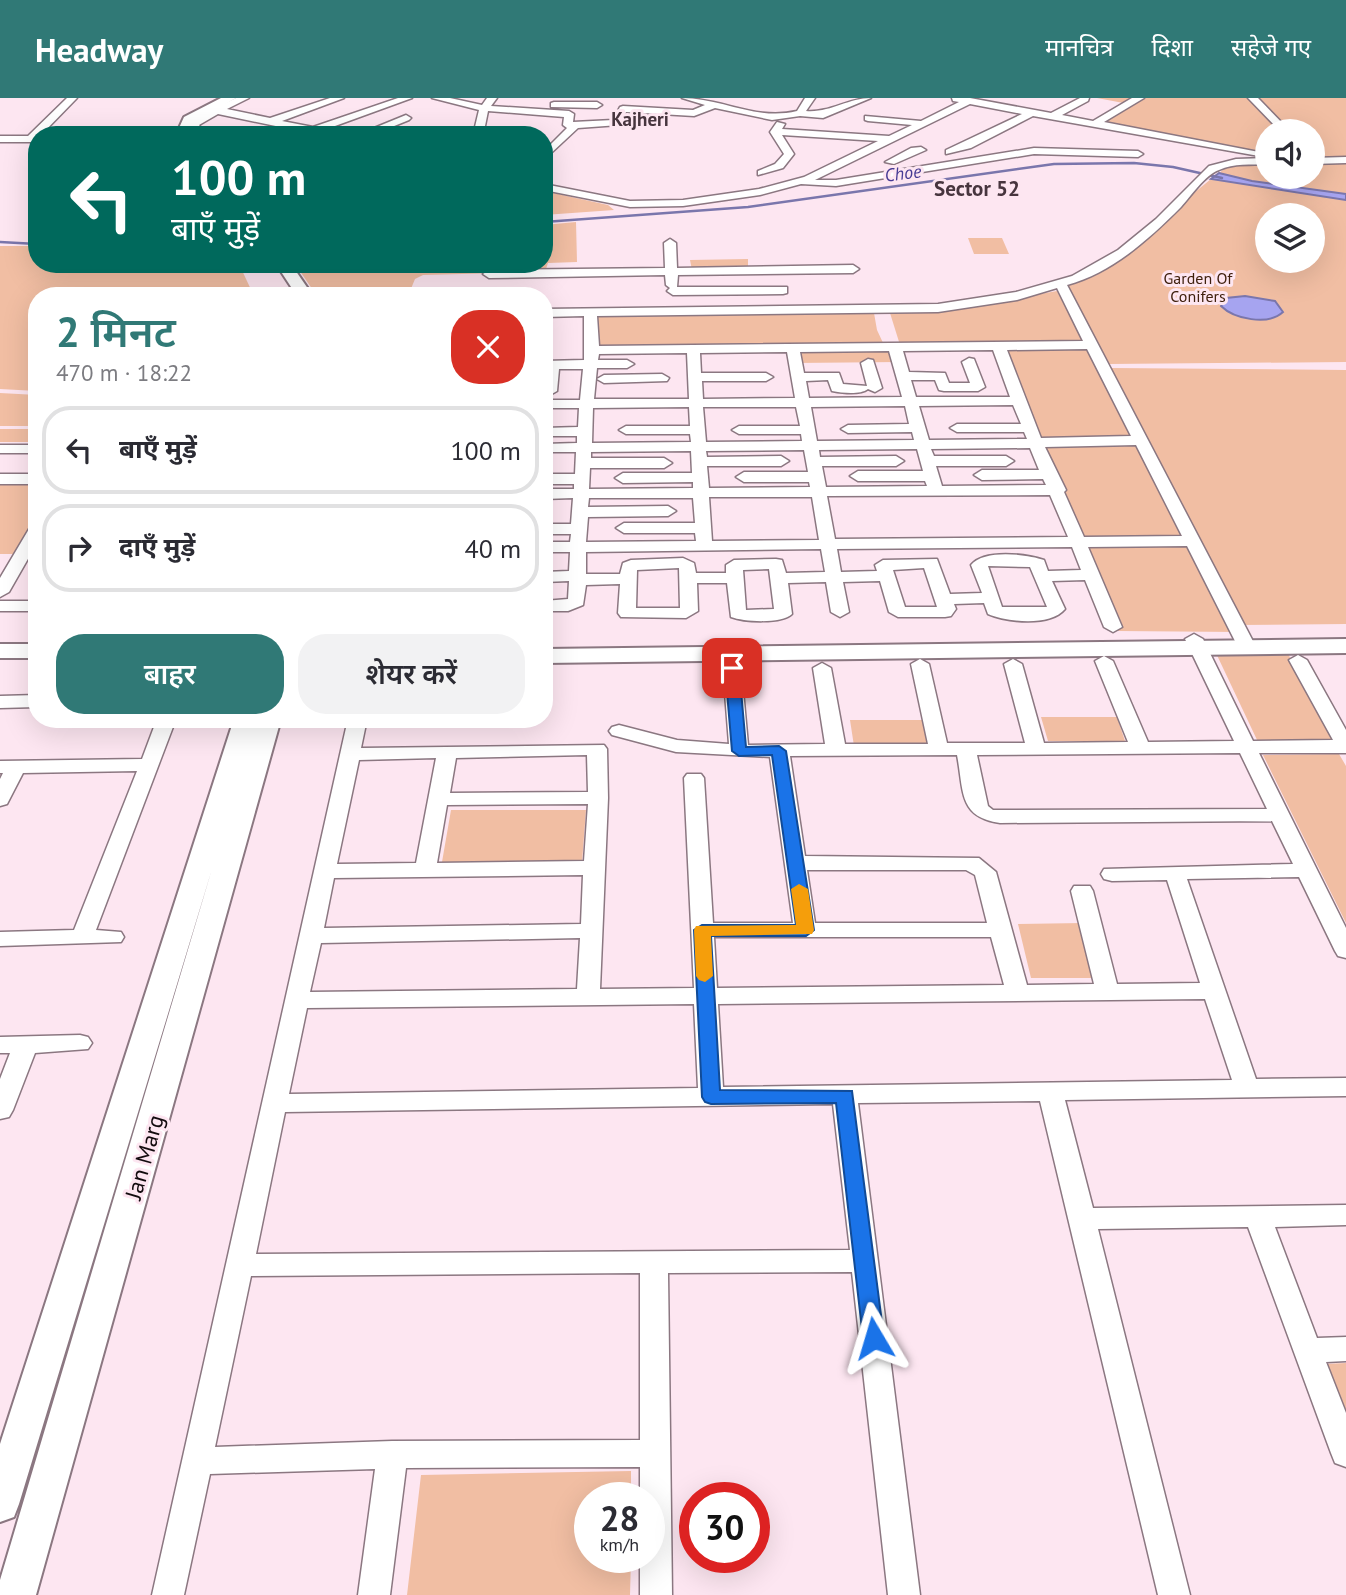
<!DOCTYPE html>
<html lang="hi">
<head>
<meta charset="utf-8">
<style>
	:root { --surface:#fff; --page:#f2f2f3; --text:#2b2b33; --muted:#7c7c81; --line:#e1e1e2; --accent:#307976 }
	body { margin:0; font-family:"PT Sans","Noto Sans Devanagari",sans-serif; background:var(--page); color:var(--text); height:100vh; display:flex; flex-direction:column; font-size:26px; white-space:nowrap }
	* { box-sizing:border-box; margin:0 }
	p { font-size:23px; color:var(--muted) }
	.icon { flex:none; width:38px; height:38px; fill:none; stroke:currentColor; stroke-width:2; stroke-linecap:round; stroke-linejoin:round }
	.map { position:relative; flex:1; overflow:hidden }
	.details { position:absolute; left:28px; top:189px; width:525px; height:441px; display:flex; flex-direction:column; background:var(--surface); border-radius:28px; box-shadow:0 7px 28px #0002 }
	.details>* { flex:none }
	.top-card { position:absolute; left:28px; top:28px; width:525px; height:147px; border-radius:28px; box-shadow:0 7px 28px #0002; background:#00695c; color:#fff; overflow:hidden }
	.buttons { position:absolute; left:1255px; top:21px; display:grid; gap:14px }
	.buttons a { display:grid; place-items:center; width:70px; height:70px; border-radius:50%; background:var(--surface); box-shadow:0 7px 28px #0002; font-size:35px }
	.speed { position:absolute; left:574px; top:1384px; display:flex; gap:14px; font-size:35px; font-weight:700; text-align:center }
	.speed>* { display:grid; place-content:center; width:91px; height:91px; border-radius:50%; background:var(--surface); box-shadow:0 7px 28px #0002; line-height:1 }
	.speed small { font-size:18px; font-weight:400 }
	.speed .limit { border:10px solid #d22; background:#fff; color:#111 }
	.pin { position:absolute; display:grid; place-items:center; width:60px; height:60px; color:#fff; margin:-30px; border-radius:14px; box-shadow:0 4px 10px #0006 }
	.me { position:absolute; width:77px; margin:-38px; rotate:353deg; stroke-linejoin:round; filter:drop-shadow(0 0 5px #0008) }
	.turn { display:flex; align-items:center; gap:24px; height:147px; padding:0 28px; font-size:32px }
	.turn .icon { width:91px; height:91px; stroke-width:2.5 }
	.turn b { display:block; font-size:49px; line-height:60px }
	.round { display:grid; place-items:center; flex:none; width:74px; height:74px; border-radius:28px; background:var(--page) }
	.overview { display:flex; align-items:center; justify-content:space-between; height:119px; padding:0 28px }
	h1 { font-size:42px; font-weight:600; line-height:52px; color:var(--accent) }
	.action { display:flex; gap:14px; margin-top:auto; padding:14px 28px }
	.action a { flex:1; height:80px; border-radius:28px; background:var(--accent); color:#fff; font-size:28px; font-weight:600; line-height:80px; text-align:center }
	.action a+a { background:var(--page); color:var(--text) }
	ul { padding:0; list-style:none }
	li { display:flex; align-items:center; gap:21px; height:88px; margin:0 14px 10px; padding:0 14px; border:4px solid var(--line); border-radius:28px }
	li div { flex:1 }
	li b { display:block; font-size:26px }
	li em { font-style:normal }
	header { display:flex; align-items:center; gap:42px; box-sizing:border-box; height:98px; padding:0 35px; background:var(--accent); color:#fff }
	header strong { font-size:33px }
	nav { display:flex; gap:38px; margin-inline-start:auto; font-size:24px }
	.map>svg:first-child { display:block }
	.green { fill:#f1bea3; fill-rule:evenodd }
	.water { fill:#a6a4f0; stroke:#7a76ac; stroke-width:2 }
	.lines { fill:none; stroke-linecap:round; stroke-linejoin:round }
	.stream { stroke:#7a76ac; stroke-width:2.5 }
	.minor-casing { stroke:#8b7781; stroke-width:3 }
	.major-casing { stroke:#8b7781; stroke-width:4 }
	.minor { fill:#fff; fill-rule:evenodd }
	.major { fill:#fff; fill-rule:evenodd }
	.route { fill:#1a73e8; stroke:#114b97; stroke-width:2 }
	.slow { fill:#f59e0b }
	.labels { text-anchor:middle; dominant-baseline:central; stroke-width:6; stroke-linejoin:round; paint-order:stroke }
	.far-park-label { font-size:16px; fill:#3f200e; stroke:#fde6f1 }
	.far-water-label { font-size:18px; font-style:italic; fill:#473b94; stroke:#fde6f1 }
	.far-quarter-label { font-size:19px; font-weight:bold; fill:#47353e; stroke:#fde6f1 }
	.far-district-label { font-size:21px; font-weight:bold; fill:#47353e; stroke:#fde6f1 }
	.near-street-label { font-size:23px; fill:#120b0e; stroke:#fde6f1 }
</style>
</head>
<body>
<header>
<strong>Headway</strong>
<nav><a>मानचित्र</a><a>दिशा</a><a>सहेजे गए</a></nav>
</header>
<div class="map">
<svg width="1346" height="1497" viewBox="0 0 1346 1497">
	<rect width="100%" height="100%" fill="#fde6f1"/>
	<path class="green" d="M 1097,0 L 1251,0 L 1280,33 L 1267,33 L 1267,56 L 1101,26 L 1134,7 Z
		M 1254,0 L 1346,0 L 1346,59 L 1313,59 L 1312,33 L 1287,33 Z
		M 1313,64 L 1346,64 L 1346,96 L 1251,83 L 1219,75 L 1228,68 L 1267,65 L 1267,79 L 1312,79 Z
		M 1211,81 L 1346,102 L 1346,264 L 1109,266 L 1111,270 L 1346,272 L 1346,526 L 1237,527 L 1239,534 L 1117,533 L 1001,249 L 1099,248 L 1066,186 L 1101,171 ZM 1267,117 L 1312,117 L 1312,163 L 1267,163 Z
		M 544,93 L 608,107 L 614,112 L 544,117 Z
		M 576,124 L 577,164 L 548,165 L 545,174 L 423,177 L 415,181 L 408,198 L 317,198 L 295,166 L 544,166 L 544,127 Z
		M 968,140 L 1002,140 L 1009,156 L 974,156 Z
		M 0,148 L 37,148 L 37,166 L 239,166 L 254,198 L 37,198 L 37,293 L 0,291 Z
		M 748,161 L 748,172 L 692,172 L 690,162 Z
		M 1057,193 L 1084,244 L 900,247 L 890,215 L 949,212 Z
		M 874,215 L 877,232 L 884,247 L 596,248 L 596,217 Z
		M 793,250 L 895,250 L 899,264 L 795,265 Z
		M 0,295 L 37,297 L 37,328 L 0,328 Z
		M 0,331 L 37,331 L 37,344 L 0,344 Z
		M 0,381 L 37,381 L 37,431 L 22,456 L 0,456 Z
		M 1286,552 L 1335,643 L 1258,644 L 1215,553 Z
		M 1041,619 L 1117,619 L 1125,643 L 1048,643 Z
		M 850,622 L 923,622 L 929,647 L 854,648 Z
		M 1339,656 L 1346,668 L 1346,825 L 1263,657 Z
		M 451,712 L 586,712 L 582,764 L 442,764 Z
		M 1083,825 L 1099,880 L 1031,880 L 1018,826 Z
		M 1346,1265 L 1346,1323 L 1325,1266 Z
		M 631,1373 L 631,1400 L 590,1400 L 590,1460 L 631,1460 L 630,1497 L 407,1497 L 421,1377 Z"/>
	<path class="water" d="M 1219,75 L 1252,83 L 1346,96 L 1346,102 L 1211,81 Z
		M 1245,198 L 1275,203 L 1283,214 C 1268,228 1234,221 1221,208 L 1226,200 Z"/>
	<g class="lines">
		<path class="stream" d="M 544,124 L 748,109 L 1054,66 L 1134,65 L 1173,69 L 1222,80
			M 0,144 L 37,146"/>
		<g class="minor-casing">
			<path id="minor" d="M 67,0 L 77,0 L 41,37 L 37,37 L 37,44 L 0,44 L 0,38 L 28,38 Z
				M 236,0 L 249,0 L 227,11 L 270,20 L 330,0 L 344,0 L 282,23 L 313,29 L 398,0 L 412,0 L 324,32 L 338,37 L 319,37 L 218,16 L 199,27 L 206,37 L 196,37 L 189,27 L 196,19 Z
				M 432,0 L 450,0 L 482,7 L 487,0 L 497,0 L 491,8 L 569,13 L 574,16 L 573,24 L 613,22 L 620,9 L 623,8 L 693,12 L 705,7 L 682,0 C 722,0 756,23 797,13 L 805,0 L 815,0 L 806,13 C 830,15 848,0 871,0 L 823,20 L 800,18 L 772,22 L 715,10 L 694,18 L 626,14 L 619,27 L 578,30 L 549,57 L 544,53 L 567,30 L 563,27 L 564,19 L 488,13 L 484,33 L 486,37 L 476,37 L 474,33 L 479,12 Z
				M 952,0 L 970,0 L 1051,15 L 1080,0 L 1089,0 L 1088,3 L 1062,17 L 1093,23 L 1132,0 L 1144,0 L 1104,24 L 1264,55 L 1259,58 L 1033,18 L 971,50 L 946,56 L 946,52 L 1022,16 L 970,6 L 815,82 L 836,82 L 1034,50 L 1138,53 L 1143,56 L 1138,59 L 1034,56 L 836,88 L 801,86 L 760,97 L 683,108 L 630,109 L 544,92 L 544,86 L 630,103 L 683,102 L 759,91 L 804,79 L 878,43 L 782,37 L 794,56 L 783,70 L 758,77 L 758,73 L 775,66 L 784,56 L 770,34 L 777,24 L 785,26 L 782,31 L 889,38 L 912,27 L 868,23 L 865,22 L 865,18 L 921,23 L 959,4 L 953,3 Z
				M 1248,0 L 1258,0 L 1290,33 L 1280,33 Z
				M 554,4 L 597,4 L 602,7 L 597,10 L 551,9 L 551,5 Z
				M 406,17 L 411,20 L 409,22 L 372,37 L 357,37 Z
				M 911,50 L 921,49 L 926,52 L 894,66 L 885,64 Z
				M 1346,59 L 1346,65 L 1312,66 L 1312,60 Z
				M 1267,60 L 1267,66 C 1251,67 1234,65 1219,72 C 1205,77 1191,98 1181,109 C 1149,141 1112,175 1067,187 L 1256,549 L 1253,553 L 1247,554 L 1238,549 L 1187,448 L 1088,449 L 1122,529 L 1113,534 L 1104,529 L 1085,482 L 1052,483 L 1065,511 C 1050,529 1007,524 988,516 L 984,505 L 954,506 L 956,511 L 951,518 L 945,519 L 898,519 L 889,514 L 880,483 L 843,484 L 849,514 L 840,519 L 831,514 L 826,484 L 788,485 L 792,516 C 782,526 744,524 731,519 L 727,485 L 697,485 L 698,513 L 686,520 L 621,519 L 618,515 L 620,486 L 586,487 L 583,507 L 568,513 L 544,513 L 544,503 L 568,501 L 569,483 L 544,484 L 544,474 L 569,473 L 570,454 L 544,454 L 544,444 L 570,444 L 571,436 L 544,436 L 544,426 L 571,426 L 573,400 L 544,401 L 544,391 L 574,391 L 574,386 L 544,386 L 544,376 L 575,376 L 576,354 L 544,354 L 544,346 L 577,345 L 577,338 L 544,338 L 544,330 L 578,329 L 579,310 L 544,310 L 544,302 L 580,302 L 583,271 L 559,271 L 557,293 L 550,297 L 544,295 L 544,263 L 584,262 L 584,218 L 544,219 L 544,211 L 938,206 L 1016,194 L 1072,178 L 1118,152 L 1156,121 L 1209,68 L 1236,61 ZM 1057,190 L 1083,243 L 599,248 L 597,218 L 938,214 L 1017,202 ZM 1087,251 L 1131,338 L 1041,340 L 1007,252 ZM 993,252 L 1010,299 L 916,299 L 911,282 L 935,282 L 939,292 L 944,293 L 978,293 L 985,289 L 974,261 L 969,260 L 962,264 L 970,285 L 949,285 L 945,275 L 909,274 L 903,253 ZM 889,253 L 902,299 L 809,300 L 806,283 L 828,282 L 832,293 C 843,295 860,297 868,291 L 875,294 L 882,290 L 873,262 L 868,261 L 861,265 L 867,288 L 843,286 L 839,275 L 804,275 L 800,254 ZM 787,254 L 795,300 L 703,301 L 702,283 L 766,283 L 773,279 L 766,275 L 701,275 L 700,255 ZM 687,255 L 689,301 L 594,301 L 597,270 L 627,270 L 634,266 L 627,262 L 598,262 L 599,256 ZM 1013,307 L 1021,326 L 957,326 L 950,330 L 957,334 L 1024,334 L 1027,341 L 929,342 L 919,308 ZM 905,308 L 909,326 L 848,327 L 841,331 L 848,335 L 912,334 L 914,342 L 817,343 L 811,309 ZM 689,309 L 690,328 L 626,328 L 619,332 L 626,336 L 690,336 L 691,344 L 592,345 L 593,310 ZM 703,309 L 796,309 L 800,328 L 739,328 L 732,332 L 739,336 L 801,336 L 802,343 L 706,344 ZM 1136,347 L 1182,438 L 1084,439 L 1064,394 L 1066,392 L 1045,349 ZM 1030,350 L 1039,372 L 982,372 L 974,377 L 982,382 L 1043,381 L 1046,387 L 942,388 L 936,368 L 1006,368 L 1014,363 L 1006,358 L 934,358 L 931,351 ZM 917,351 L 923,373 L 858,373 L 850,378 L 858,383 L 925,383 L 927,388 L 826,389 L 822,368 L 896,368 L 904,363 L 896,358 L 820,359 L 819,352 ZM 804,352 L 808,374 L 744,374 L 736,379 L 744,384 L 809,384 L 810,389 L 709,390 L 707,368 L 781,368 L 789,363 L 781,358 L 707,359 L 706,353 ZM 691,353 L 692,375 L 623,375 L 615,380 L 623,385 L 693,384 L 693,390 L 589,391 L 590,370 L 664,370 L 672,365 L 664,360 L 591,360 L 591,354 ZM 1050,397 L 1068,439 L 835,441 L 827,398 ZM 709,399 L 812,399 L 819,442 L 712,443 ZM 589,400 L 693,400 L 695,425 L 624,425 L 616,430 L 624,435 L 695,435 L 696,443 L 586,444 L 588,419 L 668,418 L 676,413 L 668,408 L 588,409 ZM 1072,449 L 1081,472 L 1048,473 L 1044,462 C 1026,456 984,451 971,467 L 982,495 L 950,496 L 937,461 L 883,462 L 875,467 L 877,473 L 841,474 L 837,451 ZM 821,451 L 825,474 L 786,475 L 782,462 L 776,461 L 734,462 L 726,467 L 726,475 L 696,475 L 694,465 L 683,460 L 631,462 L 623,465 L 620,476 L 586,476 L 586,454 ZM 988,468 L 1030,469 L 1047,509 L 1002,509 ZM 679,470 L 680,510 L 636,510 L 637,472 ZM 924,470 L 937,509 L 905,509 L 893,472 ZM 769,471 L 774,511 L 746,512 L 743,472 Z
				M 670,141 L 676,145 L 677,170 L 853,167 L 859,171 L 853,175 L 678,177 L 677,189 L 787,189 L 787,195 L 783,196 L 673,197 L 667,193 L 670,190 L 666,187 L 665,177 L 489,180 L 483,176 L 489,172 L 665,170 L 664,145 Z
				M 662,276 L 669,280 L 667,283 L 604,285 L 597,281 L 604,277 Z
				M 0,347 L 37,347 L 37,355 L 0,355 Z
				M 0,376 L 37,376 L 37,386 L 0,386 Z
				M 37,426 L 37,445 L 9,494 L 0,499 L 0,480 L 29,431 Z
				M 0,503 L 37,503 L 37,513 L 0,513 Z
				M 1194,536 L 1203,541 L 1253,643 L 1333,642 L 1289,562 L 1298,557 L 1307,562 L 1346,632 L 1346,655 L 1259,655 L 1346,830 L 1346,860 L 1338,858 L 1335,853 L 1299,779 L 1187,781 L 1256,981 L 1346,980 L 1346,998 L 1065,1002 L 1093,1110 L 1346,1107 L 1346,1127 L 1275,1129 L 1317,1240 L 1346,1239 L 1346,1263 L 1326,1264 L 1346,1315 L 1346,1369 L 1335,1365 L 1331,1355 L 1248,1129 L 1098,1131 L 1190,1497 L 1158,1497 L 1040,1003 L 858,1005 L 920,1497 L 888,1497 L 852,1174 L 668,1175 L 672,1497 L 640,1497 L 640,1460 L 649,1460 L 649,1400 L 640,1400 L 640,1369 L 406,1370 L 390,1497 L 358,1497 L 375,1371 L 210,1376 L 184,1497 L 152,1497 L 348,621 L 367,621 L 361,650 L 604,647 L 607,651 L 608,700 L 600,891 L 694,890 L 684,680 L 687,676 L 701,676 L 704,680 L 713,825 L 793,825 L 770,659 L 676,654 L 612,637 L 609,633 L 612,629 L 619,627 L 677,642 L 729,646 L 723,570 L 732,565 L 741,570 L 748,647 L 825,646 L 813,570 L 822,565 L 831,570 L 845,646 L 928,646 L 911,566 L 920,561 L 929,566 L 947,645 L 1025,645 L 1004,566 L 1013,561 L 1022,566 L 1044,645 L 1128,644 L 1095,563 L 1104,558 L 1113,563 L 1148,644 L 1234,643 L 1185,541 ZM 1240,655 L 1267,711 L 993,712 L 988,708 L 977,657 ZM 587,657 L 588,694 L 450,695 L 456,660 ZM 957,657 C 964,693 958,719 1000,725 L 1272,723 L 1293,766 L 1104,771 L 1101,776 L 1104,781 L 1112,783 L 1167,782 L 1200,885 L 1117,886 L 1093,793 L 1090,788 L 1074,788 L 1071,793 L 1094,886 L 1027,887 L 996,774 L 979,760 L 805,758 L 790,658 ZM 436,660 L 416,765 L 337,766 L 359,662 ZM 588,706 L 584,763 L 437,765 L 447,707 ZM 807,772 L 966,772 L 975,777 L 987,825 L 815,825 ZM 583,777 L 581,826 L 324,830 L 334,780 ZM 714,839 L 991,839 L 1004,887 L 717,890 ZM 580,840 L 577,891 L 310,894 L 321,845 ZM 1205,901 L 1232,982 L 723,989 L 718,906 ZM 694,906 L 698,990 L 289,996 L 307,910 ZM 833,1006 L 850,1152 L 256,1156 L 285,1014 ZM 640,1175 L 640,1342 L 392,1343 L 215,1349 L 251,1178 Z
				M 37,597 L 37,609 L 0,610 L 0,598 Z
				M 157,621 L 176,621 L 96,832 L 121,834 L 124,839 L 121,844 L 0,848 L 0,834 L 74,832 L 137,673 L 23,675 L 7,706 L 0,708 L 0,681 L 3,675 L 0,675 L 0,663 L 142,661 Z
				M 80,937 L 88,939 L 92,945 L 88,951 L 35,955 L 13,1012 L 9,1019 L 0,1021 L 0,981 L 10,955 L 0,955 L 0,939 Z"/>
		</g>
		<g class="major-casing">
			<path id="major" d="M 221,0 L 236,0 L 193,24 L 191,30 L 196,37 L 184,37 L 179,30 L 184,19 Z
				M 276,166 L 291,166 L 313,198 L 297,198 Z
				M 1346,541 L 1346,555 L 544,565 L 544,551 Z
				M 0,546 L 37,546 L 37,560 L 0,560 Z
				M 234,621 L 281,621 L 36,1497 L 0,1497 L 0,1482 L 212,771 L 19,1406 L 14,1419 L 0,1424 L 0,1346 Z"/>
		</g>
		<use href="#minor" class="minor"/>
		<use href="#major" class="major"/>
	</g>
	<path class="route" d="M 732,566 L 739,570 L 746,649 L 779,648 L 786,653 L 814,832 L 806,838 L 711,838 L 720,992 L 852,993 L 884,1240 L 881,1246 L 874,1249 L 866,1246 L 863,1240 L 836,1005 L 711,1006 L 705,1004 L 702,999 L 694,832 L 702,827 L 796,827 L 772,657 L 739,658 L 732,653 L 725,570 Z"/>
	<path class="slow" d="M 799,786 L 808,791 L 814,832 L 812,836 L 711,838 L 713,878 L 705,884 L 699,882 L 696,878 L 694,832 L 696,828 L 796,827 L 791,791 Z"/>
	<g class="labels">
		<g class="far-park-label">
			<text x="1198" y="180">Garden Of<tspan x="1198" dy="18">Conifers</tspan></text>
		</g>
		<g class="far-water-label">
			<text transform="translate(903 75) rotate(-7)">Choe</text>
		</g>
		<g class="far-quarter-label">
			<text x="640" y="21">Kajheri</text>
		</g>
		<g class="far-district-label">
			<text x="977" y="90">Sector 52</text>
		</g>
		<g class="near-street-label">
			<text transform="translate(144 1059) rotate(-74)">Jan Marg</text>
		</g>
	</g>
</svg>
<div class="buttons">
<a><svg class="icon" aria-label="sound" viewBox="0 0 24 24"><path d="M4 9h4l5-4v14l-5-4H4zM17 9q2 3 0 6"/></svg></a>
<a><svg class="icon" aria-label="layers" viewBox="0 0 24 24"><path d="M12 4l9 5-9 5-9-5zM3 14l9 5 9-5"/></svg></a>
</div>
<div class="speed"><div>28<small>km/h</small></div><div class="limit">30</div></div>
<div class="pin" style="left:732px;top:570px;background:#d93025"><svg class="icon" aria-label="arrive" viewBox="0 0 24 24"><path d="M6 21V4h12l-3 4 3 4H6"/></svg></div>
<svg class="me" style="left:874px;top:1240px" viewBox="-20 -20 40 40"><path d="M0-17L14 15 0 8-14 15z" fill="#1a73e8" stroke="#fff" stroke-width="4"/></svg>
<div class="top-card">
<div class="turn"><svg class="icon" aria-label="left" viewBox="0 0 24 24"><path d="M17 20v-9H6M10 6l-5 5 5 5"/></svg><div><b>100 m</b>बाएँ मुड़ें</div></div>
</div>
<section class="details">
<div class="overview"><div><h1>2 मिनट</h1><p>470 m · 18:22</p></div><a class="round" style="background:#d93025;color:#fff"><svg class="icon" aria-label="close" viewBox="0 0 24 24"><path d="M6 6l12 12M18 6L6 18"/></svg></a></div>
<ul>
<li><svg class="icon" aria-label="left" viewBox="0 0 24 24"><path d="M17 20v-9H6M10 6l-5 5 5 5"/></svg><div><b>बाएँ मुड़ें</b></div><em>100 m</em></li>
<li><svg class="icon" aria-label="right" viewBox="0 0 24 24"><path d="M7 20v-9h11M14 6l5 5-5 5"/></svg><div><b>दाएँ मुड़ें</b></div><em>40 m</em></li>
</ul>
<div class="action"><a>बाहर</a><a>शेयर करें</a></div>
</section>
</div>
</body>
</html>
